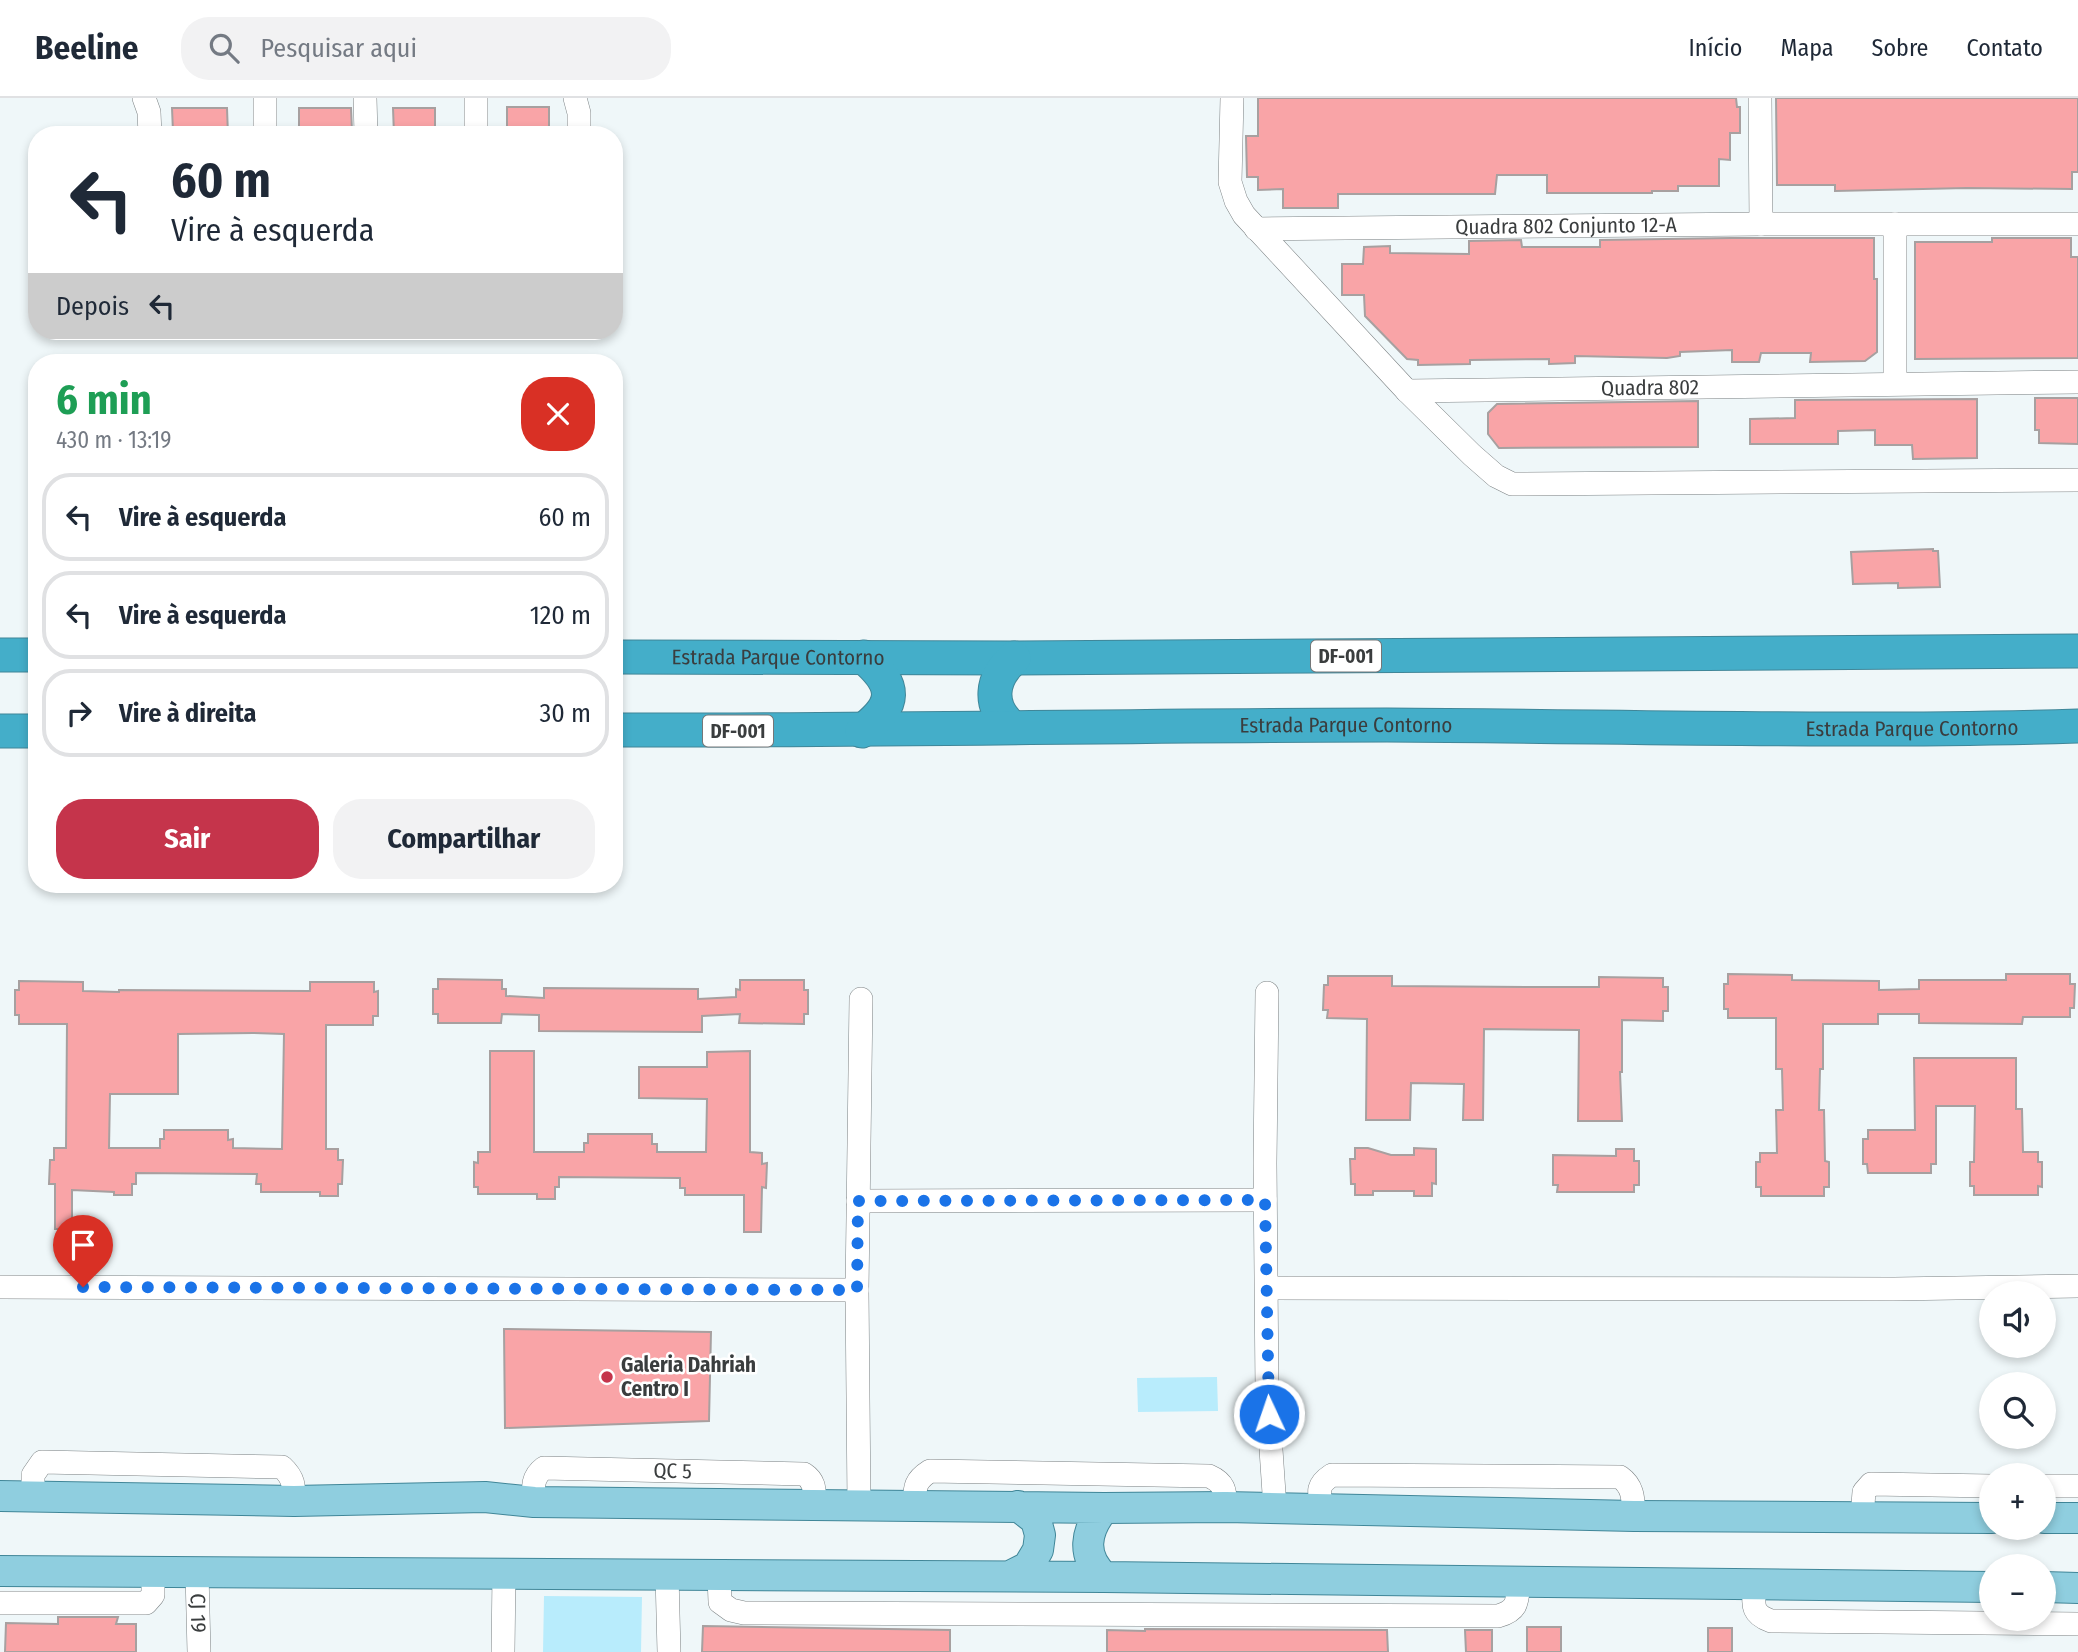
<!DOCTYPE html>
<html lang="pt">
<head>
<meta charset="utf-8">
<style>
	:root { --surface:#fff; --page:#f2f2f3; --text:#1f2937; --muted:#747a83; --line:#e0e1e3; --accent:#c5344b }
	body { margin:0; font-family:"Fira Sans Condensed",sans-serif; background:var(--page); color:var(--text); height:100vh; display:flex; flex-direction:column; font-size:26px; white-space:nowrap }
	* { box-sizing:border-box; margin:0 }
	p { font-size:23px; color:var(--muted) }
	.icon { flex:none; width:38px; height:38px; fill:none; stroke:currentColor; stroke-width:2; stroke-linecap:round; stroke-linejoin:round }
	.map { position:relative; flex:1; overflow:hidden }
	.panel { position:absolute; left:28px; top:256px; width:595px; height:539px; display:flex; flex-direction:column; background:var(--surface); border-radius:28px; box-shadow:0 4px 10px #0003 }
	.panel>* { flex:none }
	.banner { position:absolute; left:28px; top:28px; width:595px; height:214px; border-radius:28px; box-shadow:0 4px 10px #0003; background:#fff; color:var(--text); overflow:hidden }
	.controls { position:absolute; left:1979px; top:1183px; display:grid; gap:14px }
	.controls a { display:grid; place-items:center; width:77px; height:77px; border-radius:50%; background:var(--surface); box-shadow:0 4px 10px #0003; font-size:35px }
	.pin { position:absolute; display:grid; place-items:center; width:60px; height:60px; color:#fff; margin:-72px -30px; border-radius:50% 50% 50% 0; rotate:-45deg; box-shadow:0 0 7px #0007 }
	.pin .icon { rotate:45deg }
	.me { position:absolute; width:77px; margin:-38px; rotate:357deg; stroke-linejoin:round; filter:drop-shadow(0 0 5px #0008) }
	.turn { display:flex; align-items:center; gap:24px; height:147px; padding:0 28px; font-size:32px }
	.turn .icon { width:91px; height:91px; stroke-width:2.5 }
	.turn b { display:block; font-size:49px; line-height:60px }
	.then { display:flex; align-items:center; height:66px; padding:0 28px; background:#0003; gap:14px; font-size:26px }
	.round { display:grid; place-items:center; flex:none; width:74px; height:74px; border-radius:28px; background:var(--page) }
	.overview { display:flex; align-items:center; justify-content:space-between; height:119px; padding:0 28px }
	h1 { font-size:42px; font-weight:700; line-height:52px; color:#1e9e55 }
	.button { display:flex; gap:14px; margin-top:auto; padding:14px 28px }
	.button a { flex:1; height:80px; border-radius:28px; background:var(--accent); color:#fff; font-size:28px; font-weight:700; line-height:80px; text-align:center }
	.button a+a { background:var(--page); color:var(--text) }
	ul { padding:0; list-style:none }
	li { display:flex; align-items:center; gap:21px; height:88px; margin:0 14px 10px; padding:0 14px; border:4px solid var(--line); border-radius:28px }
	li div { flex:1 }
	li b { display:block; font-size:26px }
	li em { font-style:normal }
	header { display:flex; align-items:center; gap:42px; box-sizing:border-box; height:98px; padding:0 35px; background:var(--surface); border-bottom:2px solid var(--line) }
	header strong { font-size:33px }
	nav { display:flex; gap:38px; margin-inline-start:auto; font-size:24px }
	.search { width:490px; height:63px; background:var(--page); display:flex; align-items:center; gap:18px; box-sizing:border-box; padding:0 24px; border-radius:28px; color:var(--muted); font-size:26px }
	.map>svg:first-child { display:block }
	.green { fill:#b8ecfc }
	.building { fill:#f9a4a7; stroke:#a7a0a0; stroke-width:2; fill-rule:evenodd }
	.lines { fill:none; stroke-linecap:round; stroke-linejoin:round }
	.minor-casing { stroke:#7c8284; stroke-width:24 }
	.major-casing { stroke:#408698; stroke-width:32 }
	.highway-casing { stroke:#408698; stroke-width:35 }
	.minor { stroke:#fff; stroke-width:23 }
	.major { stroke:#8fcedf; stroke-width:30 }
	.highway { stroke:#44aec9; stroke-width:33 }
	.route { stroke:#1a73e8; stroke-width:12; stroke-dasharray:0 21.6 }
	.poi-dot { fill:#c5344b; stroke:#fff; stroke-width:2.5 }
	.labels { text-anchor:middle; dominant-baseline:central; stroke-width:5; stroke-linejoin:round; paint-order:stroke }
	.shield { fill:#fff; stroke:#757778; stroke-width:2 }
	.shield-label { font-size:19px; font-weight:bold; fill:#3a3d3e }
	.street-label { font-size:21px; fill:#3a3d3e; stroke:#fff }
	.poi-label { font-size:21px; font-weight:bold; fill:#3a3d3e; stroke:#fff; text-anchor:start }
</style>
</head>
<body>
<header>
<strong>Beeline</strong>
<div class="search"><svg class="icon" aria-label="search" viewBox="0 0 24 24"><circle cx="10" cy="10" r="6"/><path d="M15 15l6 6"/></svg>Pesquisar aqui</div>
<nav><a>Início</a><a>Mapa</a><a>Sobre</a><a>Contato</a></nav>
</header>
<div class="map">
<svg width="2078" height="1554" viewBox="0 0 2078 1554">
	<rect width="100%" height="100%" fill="#eff7f9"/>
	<path class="green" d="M 1217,1279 L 1218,1313 L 1138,1314 L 1137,1280 Z
		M 544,1498 L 642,1499 L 641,1554 L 543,1554 Z"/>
	<path class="building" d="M 1258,0 L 1736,0 L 1737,9 L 1740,9 L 1740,35 L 1730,35 L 1730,62 L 1719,61 L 1719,88 L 1678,88 L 1678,93 L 1652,93 L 1652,95 L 1547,95 L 1547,77 L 1497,77 L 1495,96 L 1338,96 L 1338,110 L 1283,110 L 1283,91 L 1258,92 L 1258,79 L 1247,79 L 1246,38 L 1258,38 Z
		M 1776,0 L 2078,0 L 2078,74 L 2072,74 L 2072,91 L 1967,90 L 1835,93 L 1835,87 L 1777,87 Z
		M 507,9 L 549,9 L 549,37 L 507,37 Z
		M 172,10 L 227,10 L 228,37 L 187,37 L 187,34 L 173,34 Z
		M 299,10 L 351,10 L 352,33 L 341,33 L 341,37 L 299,37 Z
		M 393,10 L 435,10 L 435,37 L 394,37 Z
		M 1731,140 L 1874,140 L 1874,181 L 1877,181 L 1877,254 L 1865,263 L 1810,264 L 1811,255 L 1761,255 L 1759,264 L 1732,264 L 1732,252 L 1680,254 L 1680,258 L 1667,260 L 1575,258 L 1575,265 L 1549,266 L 1549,261 L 1470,262 L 1470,266 L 1418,267 L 1418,262 L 1407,261 L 1365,218 L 1364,197 L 1342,197 L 1342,166 L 1363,166 L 1364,149 L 1390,148 L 1390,155 L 1469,156 L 1469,143 L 1521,142 L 1522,149 L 1600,149 L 1600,142 Z
		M 1992,140 L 2071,140 L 2071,159 L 2078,159 L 2078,260 L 1915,261 L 1915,144 L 1992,144 Z
		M 2035,300 L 2078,300 L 2078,346 L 2039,345 L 2039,332 L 2035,332 Z
		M 1977,301 L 1977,360 L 1913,361 L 1912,347 L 1875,347 L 1875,332 L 1838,333 L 1838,346 L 1750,346 L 1750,321 L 1795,320 L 1795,302 Z
		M 1698,303 L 1698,349 L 1499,350 L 1488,336 L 1488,315 L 1497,306 Z
		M 1933,451 L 1933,453 L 1938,453 L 1940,489 L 1898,490 L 1898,485 L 1853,486 L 1851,454 Z
		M 1728,876 L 1792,877 L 1792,882 L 1879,883 L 1879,892 L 1919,891 L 1919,882 L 2006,882 L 2006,876 L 2070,876 L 2070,886 L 2075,886 L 2074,910 L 2070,910 L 2070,919 L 2023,919 L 2022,926 L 1919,925 L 1919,916 L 1878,916 L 1878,926 L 1823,926 L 1823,971 L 1820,971 L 1819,1012 L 1824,1012 L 1825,1063 L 1829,1064 L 1829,1089 L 1824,1089 L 1824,1098 L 1761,1098 L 1761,1089 L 1756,1089 L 1756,1064 L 1760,1064 L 1760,1055 L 1777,1055 L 1776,1012 L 1783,1012 L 1782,971 L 1776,971 L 1776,920 L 1728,920 L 1728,911 L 1724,911 L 1724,886 L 1728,886 Z
		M 1328,878 L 1392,878 L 1392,888 L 1527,889 L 1599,889 L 1599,879 L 1663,880 L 1663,889 L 1668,889 L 1668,913 L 1663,913 L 1663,923 L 1622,922 L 1622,974 L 1620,974 L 1622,1023 L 1578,1023 L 1579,932 L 1484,931 L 1483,1022 L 1463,1022 L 1464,986 L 1411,985 L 1410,1022 L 1366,1022 L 1367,921 L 1327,920 L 1328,912 L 1323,912 L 1324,887 L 1328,887 Z
		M 438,881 L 502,882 L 502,891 L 506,891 L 506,898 L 544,900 L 544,890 L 698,891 L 698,901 L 736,899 L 736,891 L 740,892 L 740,882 L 804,882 L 804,892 L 808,892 L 808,916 L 804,916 L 804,926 L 739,925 L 740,916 L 702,918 L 702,934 L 539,933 L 539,917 L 502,916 L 501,925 L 438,925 L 438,916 L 433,916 L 433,891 L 438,891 Z
		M 19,883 L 83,884 L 83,893 L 119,894 L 119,892 L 310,893 L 310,884 L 374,884 L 374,894 L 378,893 L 378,918 L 373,918 L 373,927 L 326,927 L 326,1051 L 338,1051 L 338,1062 L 343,1062 L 342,1086 L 338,1086 L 338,1098 L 320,1098 L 320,1094 L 261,1094 L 261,1086 L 256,1086 L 257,1076 L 136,1075 L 136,1086 L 132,1086 L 132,1097 L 114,1097 L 114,1094 L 72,1092 L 72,1131 L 55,1131 L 55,1086 L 49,1086 L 50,1062 L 54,1062 L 54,1050 L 66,1050 L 67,926 L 19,926 L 19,917 L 15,917 L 15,892 L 19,892 ZM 253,935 L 284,936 L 282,1051 L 233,1050 L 233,1041 L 228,1042 L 228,1032 L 164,1032 L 164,1041 L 160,1041 L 160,1050 L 109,1050 L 110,996 L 178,996 L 178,936 Z
		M 490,953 L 534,953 L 534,1054 L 584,1054 L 584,1045 L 588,1045 L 588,1036 L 652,1036 L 652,1046 L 657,1046 L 657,1054 L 706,1054 L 707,1001 L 639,1000 L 639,969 L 707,969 L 707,954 L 750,953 L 750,1054 L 762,1055 L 762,1066 L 767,1065 L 766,1090 L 762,1089 L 761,1134 L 744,1134 L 744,1097 L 685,1097 L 685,1090 L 680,1090 L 680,1080 L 559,1079 L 559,1089 L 555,1089 L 555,1101 L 537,1101 L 537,1096 L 478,1096 L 478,1089 L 474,1089 L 474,1064 L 478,1065 L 478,1054 L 490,1054 Z
		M 1914,960 L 2016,960 L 2016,1011 L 2022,1011 L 2023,1054 L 2038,1054 L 2038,1064 L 2042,1064 L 2042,1089 L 2038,1088 L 2038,1097 L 1974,1097 L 1974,1088 L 1970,1088 L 1970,1064 L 1974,1064 L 1975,1008 L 1936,1008 L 1936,1066 L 1931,1066 L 1931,1075 L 1868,1075 L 1867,1066 L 1863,1066 L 1863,1041 L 1868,1041 L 1868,1032 L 1915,1032 Z
		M 1355,1050 L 1368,1050 L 1391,1057 L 1414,1057 L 1414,1050 L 1436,1051 L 1436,1086 L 1432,1085 L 1432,1098 L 1414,1098 L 1414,1093 L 1373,1093 L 1373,1097 L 1355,1097 L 1355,1086 L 1351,1086 L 1350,1061 L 1355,1061 Z
		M 1616,1051 L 1634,1051 L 1634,1063 L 1639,1063 L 1639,1087 L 1634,1087 L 1634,1094 L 1557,1094 L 1558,1087 L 1553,1087 L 1553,1057 L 1616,1058 Z
		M 504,1231 L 711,1234 L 709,1323 L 505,1330 Z
		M 58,1519 L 118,1519 L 116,1526 L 136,1526 L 136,1554 L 5,1554 L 6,1525 L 58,1526 Z
		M 703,1528 L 950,1532 L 950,1554 L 702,1554 Z
		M 1527,1529 L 1561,1529 L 1561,1554 L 1527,1554 Z
		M 1708,1530 L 1732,1530 L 1732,1554 L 1708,1554 Z
		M 1145,1531 L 1387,1532 L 1388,1554 L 1107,1554 L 1107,1532 L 1145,1533 Z
		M 1465,1532 L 1492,1532 L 1492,1554 L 1466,1554 Z"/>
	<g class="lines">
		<g class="minor-casing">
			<g id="minor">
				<path d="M 144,0 L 149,14 L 150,37"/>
				<path d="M 365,0 L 366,37"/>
				<path d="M 476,0 L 476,37"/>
				<path d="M 575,0 L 579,15 L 579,37"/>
				<path d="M 1232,0 L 1230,84 L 1236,103 L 1244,117 L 1407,293 L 1472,357 L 1496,378 L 1512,386 L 2078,382"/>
				<path d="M 1760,0 L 1761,126"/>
				<path d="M 265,37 L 265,0"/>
				<path id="s1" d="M 1256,131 L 1761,126 L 2078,126"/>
				<path d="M 1895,285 L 1895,126"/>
				<path id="s2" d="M 1407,293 L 2078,284"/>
				<path d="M 1267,895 L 1265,1065 L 1267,1293 L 1275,1410"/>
				<path d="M 858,1103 L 1265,1102"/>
				<path d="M 0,1189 L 857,1192"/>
				<path d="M 1267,1190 L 1894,1191 L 2078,1188"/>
				<path d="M 2044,1388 L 2078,1388"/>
				<path d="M 33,1398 L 33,1377 L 42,1364 L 282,1369 C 294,1380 294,1388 294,1403"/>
				<path id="s3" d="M 534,1404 C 533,1389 532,1379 544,1370 L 804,1376 C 816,1384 814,1393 815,1407"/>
				<path d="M 859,1406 L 857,1192 L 861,901"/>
				<path d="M 914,1408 C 915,1390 914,1383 930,1373 L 1209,1378 C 1225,1385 1225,1393 1226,1409"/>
				<path d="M 1323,1412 C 1319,1395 1315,1388 1332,1377 L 1620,1379 C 1634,1389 1633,1402 1634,1418"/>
				<path d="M 1862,1419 L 1864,1394 L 1871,1386 L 1992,1388"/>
				<path id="s4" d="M 197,1475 L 199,1554"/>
				<path d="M 667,1477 L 669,1554"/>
				<path d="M 719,1478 L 720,1504 L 731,1512 L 744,1515 L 1498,1518 C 1519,1512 1517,1503 1519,1483"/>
				<path d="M 1755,1485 C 1754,1505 1749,1515 1771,1523 L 2078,1526"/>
				<path d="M 0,1505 L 146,1505 L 153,1497 L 153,1475"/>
				<path d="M 503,1554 L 504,1476"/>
			</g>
		</g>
		<g class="major-casing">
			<path id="major" d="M 0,1398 L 294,1403 L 485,1399 L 534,1404 L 1104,1410 L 1226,1409 L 1634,1418 L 1992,1420
				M 1104,1410 C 1085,1433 1081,1458 1104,1479
				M 2044,1420 L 2078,1420
				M 0,1473 L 1104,1479 L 1992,1489
				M 1010,1478 L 1028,1469 L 1038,1452 L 1040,1437 L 1036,1422 L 1018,1408
				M 2044,1489 L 2078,1490"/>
		</g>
		<g class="highway-casing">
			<g id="highway">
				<path d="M 0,557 L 37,557"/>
				<path id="s5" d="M 614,559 L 1014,560 L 2078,553"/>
				<path d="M 1012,629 C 987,608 991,580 1014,560"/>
				<path id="s6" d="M 614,632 C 872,633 1129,627 1387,627 C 1617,628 1848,635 2078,628"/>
				<path d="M 0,633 L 37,633"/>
				<path d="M 862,633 C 897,606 897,588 864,559"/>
			</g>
		</g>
		<use href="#minor" class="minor"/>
		<use href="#major" class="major"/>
		<use href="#highway" class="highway"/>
	</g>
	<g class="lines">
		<path class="route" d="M 83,1189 L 857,1192 L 858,1103 L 1265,1102 L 1269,1316"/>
	</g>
	<circle class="poi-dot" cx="607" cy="1279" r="7"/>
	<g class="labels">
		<g class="shield">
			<rect x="1311" y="542.5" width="70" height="31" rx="5"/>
			<rect x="703" y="617.5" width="70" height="31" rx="5"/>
		</g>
		<g class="shield-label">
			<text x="1346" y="558">DF-001</text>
			<text x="738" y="633">DF-001</text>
		</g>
		<g class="street-label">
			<text stroke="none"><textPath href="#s1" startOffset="310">Quadra 802 Conjunto 12-A</textPath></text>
			<text stroke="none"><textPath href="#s2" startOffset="243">Quadra 802</textPath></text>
			<text stroke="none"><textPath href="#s5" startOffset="164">Estrada Parque Contorno</textPath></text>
			<text stroke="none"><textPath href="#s6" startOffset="732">Estrada Parque Contorno</textPath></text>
			<text stroke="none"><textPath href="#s6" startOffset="1298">Estrada Parque Contorno</textPath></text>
			<text stroke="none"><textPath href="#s3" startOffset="166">QC 5</textPath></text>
			<text stroke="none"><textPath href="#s4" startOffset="40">CJ 19</textPath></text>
		</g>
		<g class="poi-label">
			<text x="621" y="1267">Galeria Dahriah<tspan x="621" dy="24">Centro I</tspan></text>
		</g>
	</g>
</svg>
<div class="controls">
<a><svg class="icon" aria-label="sound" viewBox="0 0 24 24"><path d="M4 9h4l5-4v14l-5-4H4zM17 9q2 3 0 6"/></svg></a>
<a><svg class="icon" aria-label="search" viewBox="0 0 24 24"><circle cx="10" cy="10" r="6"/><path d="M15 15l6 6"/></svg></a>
<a>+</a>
<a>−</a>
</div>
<div class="pin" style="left:83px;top:1189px;background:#d93025"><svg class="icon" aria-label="arrive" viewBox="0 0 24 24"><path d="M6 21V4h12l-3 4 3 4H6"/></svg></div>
<svg class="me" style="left:1269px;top:1316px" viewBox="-20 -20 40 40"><circle r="17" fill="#1a73e8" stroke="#fff" stroke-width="3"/><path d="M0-11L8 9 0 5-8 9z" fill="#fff"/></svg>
<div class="banner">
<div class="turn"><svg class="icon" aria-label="left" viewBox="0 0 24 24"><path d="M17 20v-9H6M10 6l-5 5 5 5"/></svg><div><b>60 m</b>Vire à esquerda</div></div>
<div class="then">Depois<svg class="icon" aria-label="left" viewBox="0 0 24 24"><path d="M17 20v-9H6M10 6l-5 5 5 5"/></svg></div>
</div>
<section class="panel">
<div class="overview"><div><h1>6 min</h1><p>430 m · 13:19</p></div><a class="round" style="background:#d93025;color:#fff"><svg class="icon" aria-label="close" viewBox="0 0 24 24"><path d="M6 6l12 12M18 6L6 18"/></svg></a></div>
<ul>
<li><svg class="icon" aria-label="left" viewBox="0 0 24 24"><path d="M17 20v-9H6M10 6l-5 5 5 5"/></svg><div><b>Vire à esquerda</b></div><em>60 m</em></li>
<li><svg class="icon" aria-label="left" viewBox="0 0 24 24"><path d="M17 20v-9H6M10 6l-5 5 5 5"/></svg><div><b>Vire à esquerda</b></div><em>120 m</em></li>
<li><svg class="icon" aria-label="right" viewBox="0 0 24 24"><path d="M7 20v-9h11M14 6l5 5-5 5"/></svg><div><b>Vire à direita</b></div><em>30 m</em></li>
</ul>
<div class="button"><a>Sair</a><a>Compartilhar</a></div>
</section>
</div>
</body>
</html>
